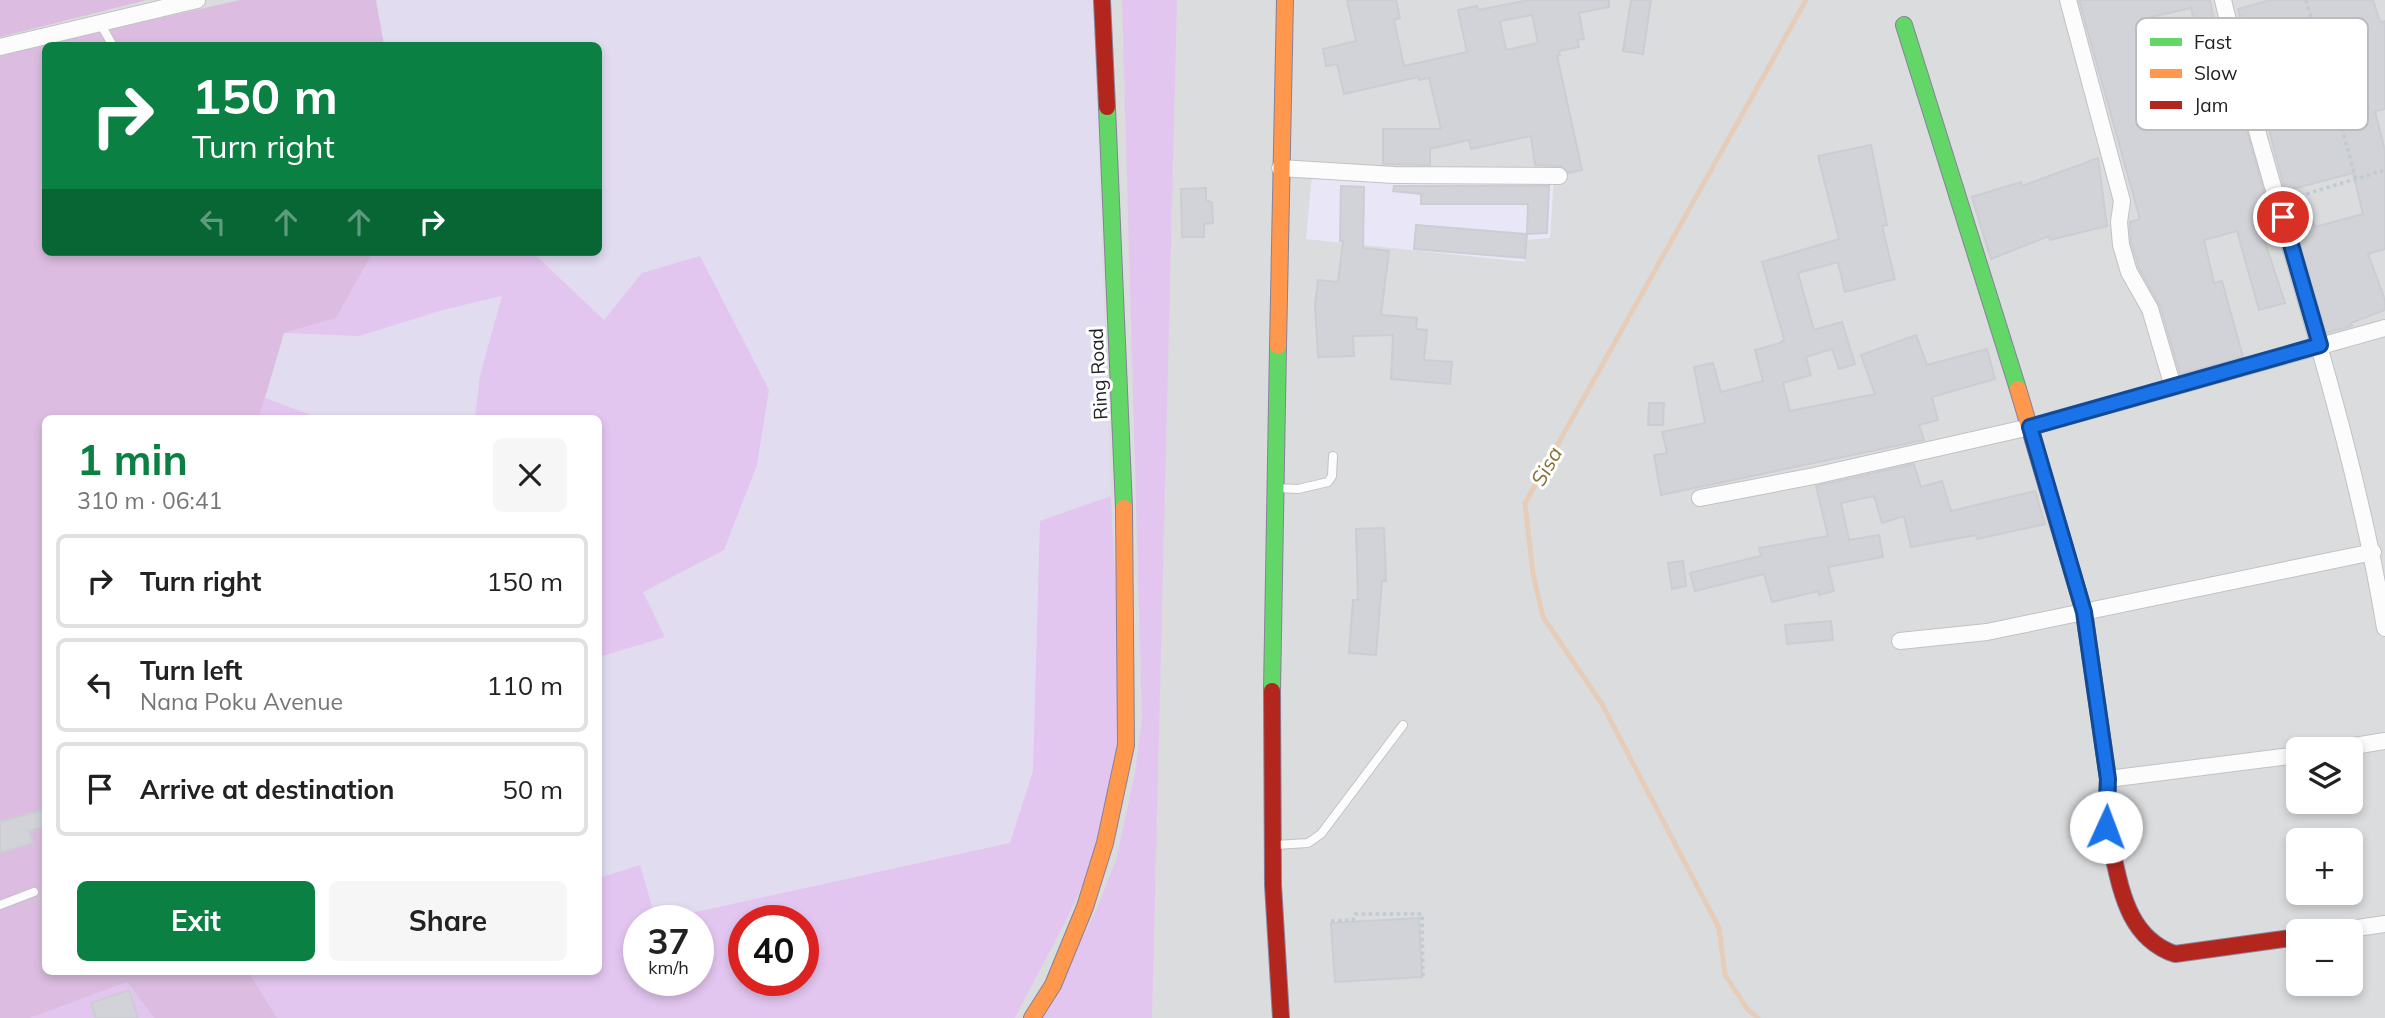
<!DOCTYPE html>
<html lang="en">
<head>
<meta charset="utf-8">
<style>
	:root { --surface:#fff; --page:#f6f6f6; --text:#222; --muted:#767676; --line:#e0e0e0; --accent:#0b8043 }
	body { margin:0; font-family:Mulish,sans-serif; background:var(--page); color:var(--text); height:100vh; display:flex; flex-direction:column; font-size:26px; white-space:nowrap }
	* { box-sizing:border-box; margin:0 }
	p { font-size:23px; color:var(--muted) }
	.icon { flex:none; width:38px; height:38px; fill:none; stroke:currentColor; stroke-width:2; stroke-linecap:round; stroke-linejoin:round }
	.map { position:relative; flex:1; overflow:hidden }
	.sheet { position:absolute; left:42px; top:415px; width:560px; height:560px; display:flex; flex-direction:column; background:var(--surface); border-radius:10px; box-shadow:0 4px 10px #0003 }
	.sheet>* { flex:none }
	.top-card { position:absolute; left:42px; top:42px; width:560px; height:214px; border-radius:10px; box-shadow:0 4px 10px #0003; background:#0b8043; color:#fff; overflow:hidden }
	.fabs { position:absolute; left:2286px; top:737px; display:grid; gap:14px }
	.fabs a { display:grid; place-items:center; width:77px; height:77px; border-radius:10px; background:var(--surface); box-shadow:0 4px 10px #0003; font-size:35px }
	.speed { position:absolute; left:623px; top:905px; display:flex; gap:14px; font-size:35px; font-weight:700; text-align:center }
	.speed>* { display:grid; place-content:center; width:91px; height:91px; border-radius:50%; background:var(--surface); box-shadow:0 4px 10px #0003; line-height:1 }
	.speed small { font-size:18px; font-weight:400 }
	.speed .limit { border:10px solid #d22; background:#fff; color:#111 }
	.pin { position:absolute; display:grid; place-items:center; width:60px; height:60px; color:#fff; margin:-30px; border:4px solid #fff; border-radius:50%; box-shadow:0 2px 7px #0007 }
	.me { position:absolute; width:77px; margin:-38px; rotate:2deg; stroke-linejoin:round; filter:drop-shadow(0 0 5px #0008) }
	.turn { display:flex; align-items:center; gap:24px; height:147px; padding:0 35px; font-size:32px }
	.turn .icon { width:91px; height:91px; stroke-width:2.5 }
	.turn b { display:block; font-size:49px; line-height:60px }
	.lanes { display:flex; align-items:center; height:66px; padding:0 35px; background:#0003; justify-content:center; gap:35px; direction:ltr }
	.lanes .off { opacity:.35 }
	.round { display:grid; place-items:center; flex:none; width:74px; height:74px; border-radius:10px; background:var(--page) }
	.overview { display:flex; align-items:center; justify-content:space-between; height:119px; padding:0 35px }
	h1 { font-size:42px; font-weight:700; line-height:52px; color:var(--accent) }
	.primary-button { display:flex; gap:14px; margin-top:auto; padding:14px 35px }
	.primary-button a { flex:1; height:80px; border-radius:10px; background:var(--accent); color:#fff; font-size:28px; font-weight:700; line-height:80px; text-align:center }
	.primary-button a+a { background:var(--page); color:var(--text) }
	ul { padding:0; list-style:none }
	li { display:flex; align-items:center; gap:21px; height:94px; margin:0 14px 10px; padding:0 21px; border:4px solid var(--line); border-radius:10px }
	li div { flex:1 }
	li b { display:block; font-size:26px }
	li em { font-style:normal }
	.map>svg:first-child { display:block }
	.residential { fill:#dbdcde; fill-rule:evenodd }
	.education { fill:#e9e6f8 }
	.farmland { fill:#e2dcf1 }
	.grass { fill:#e3c6f0; fill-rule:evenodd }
	.forest { fill:#dcbde1 }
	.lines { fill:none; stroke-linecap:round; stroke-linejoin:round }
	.stream { stroke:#e5cdba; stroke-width:5 }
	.building { fill:#d2d3d8; stroke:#cbcdd3; stroke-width:2; fill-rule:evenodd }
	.lane-casing { stroke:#c2c2c5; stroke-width:10 }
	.street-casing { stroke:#c2c2c5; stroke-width:18 }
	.fast-casing { stroke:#88809b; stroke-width:18 }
	.slow-casing { stroke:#88809b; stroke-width:18 }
	.jam-casing { stroke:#88809b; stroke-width:18 }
	.path { stroke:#c1cbd1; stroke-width:3.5; stroke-dasharray:3.5 3.5; stroke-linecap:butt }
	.lane { stroke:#fcfcfd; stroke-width:8 }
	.street { stroke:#fcfcfd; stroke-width:16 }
	.fast { stroke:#63d668; stroke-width:16 }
	.slow { stroke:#ff974d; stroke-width:16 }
	.jam { stroke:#b3261e; stroke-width:16 }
	.route-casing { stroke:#114b97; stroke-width:18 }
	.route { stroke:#1a73e8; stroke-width:12 }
	.labels { text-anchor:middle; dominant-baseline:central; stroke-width:6; stroke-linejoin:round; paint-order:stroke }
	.street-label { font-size:19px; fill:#212121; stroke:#fff }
	.water-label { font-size:21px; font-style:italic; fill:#887134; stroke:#fff }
	.key { fill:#fff; stroke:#bcbcbc; stroke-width:2 }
	.key-label { font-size:19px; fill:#212121 }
</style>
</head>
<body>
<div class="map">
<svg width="2385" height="1018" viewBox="0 0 2385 1018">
	<rect width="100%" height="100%" fill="#eaeaef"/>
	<path class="residential" d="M 0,0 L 2385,0 L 2385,1018 L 0,1018 ZM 46,46 L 598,46 L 598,252 L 46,252 ZM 46,418 L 598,418 L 598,971 L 46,971 ZM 2298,749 L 2350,749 L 2350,802 L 2298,802 ZM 2298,840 L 2350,840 L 2350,892 L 2298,892 ZM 639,920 L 698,920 L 698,980 L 639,980 ZM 744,920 L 803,920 L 803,980 L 744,980 ZM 2298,931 L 2350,931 L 2350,984 L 2298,984 Z"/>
	<path class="education" d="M 1312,174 L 1554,178 L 1550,238 L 1526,240 L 1525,262 L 1306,239 Z"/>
	<path class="farmland" d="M 376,0 L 1093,0 L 1111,496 L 1040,521 L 1033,771 L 1010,843 L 660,920 L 656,920 L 640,865 L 599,878 L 599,657 L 664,637 L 643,592 L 725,550 L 642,273 L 604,320 L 532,252 L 598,252 L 598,46 L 384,45 Z
		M 502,296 L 480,376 L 475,418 L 319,418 L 265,398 L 284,333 L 359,336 L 446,309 Z"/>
	<path class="grass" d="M 1122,0 L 1177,0 L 1152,1018 L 1042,1018 L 1096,910 L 1116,860 L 1135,773 L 1142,719 Z
		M 373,252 L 532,252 L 604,320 L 642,273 L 700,256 L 769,390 L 757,465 L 724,550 L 643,592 L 665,637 L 599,657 L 598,418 L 475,418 L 480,376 L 502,296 L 446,309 L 359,336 L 284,333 L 336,318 Z
		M 265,398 L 319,418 L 259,418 Z
		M 1111,496 C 1115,610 1135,752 1093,860 C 1072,914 1041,966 1015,1018 L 277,1018 L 248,971 L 598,971 L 599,878 L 640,865 L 656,920 L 639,920 L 639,980 L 698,980 L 698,920 L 660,920 L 1010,843 L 1033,771 L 1040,521 ZM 744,920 L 803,920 L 803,980 L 744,980 Z
		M 127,982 L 154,1018 L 30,1018 Z"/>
	<path class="forest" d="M 0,0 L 147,0 L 0,37 Z
		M 240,0 L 376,0 L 384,45 L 46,46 L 46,252 L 373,252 L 336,318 L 284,333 L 259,418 L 46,418 L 46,971 L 248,971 L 277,1018 L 154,1018 L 127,982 L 30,1018 L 0,1018 L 0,54 Z"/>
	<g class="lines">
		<path class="stream" d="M 1758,1018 L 1748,1010 L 1725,975 L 1719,928 L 1602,704 L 1543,617 L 1533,574 L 1525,503 L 1806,0"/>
	</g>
	<path class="building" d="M 1347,0 L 1396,0 L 1400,18 L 1394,20 L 1404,66 L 1467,52 L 1458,10 L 1477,6 L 1478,10 L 1529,0 L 1609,0 L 1609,7 L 1579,13 L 1584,39 L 1577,40 L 1579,47 L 1559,51 L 1560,55 L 1557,56 L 1582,170 L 1569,173 L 1560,166 L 1535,165 L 1531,136 L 1471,149 L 1469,140 L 1430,149 L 1430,165 L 1383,164 L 1383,129 L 1441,129 L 1429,78 L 1419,80 L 1418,77 L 1344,94 L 1337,64 L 1326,66 L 1323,49 L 1356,41 ZM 1532,15 L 1538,43 L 1506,50 L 1500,21 Z
		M 1631,0 L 1651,0 L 1643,54 L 1623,51 Z
		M 2079,0 L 2210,0 L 2224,72 L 2230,70 L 2272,221 L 2265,223 L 2270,238 L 2264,239 L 2285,303 L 2259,310 L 2237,231 L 2204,240 L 2214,283 L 2222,281 L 2243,357 L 2180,374 L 2160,306 L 2139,268 L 2131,243 L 2130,222 L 2140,219 ZM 2191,8 L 2206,76 L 2163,85 L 2151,17 Z
		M 2270,0 L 2373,0 L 2380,22 L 2385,21 L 2385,109 L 2375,111 L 2385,151 L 2385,249 L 2368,254 L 2385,300 L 2385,310 L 2351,323 L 2352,326 L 2326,333 L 2295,226 L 2313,222 L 2315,227 L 2363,214 L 2353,173 L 2285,191 L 2238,9 ZM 2306,64 L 2315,93 L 2285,100 L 2276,73 Z
		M 1871,145 L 1887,225 L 1882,226 L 1895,279 L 1845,292 L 1838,262 L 1798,273 L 1814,330 L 1842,322 L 1855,364 L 1839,369 L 1832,349 L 1806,357 L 1811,375 L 1783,383 L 1790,411 L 1875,394 L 1861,355 L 1916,335 L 1927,365 L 1987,349 L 1995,379 L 1932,397 L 1938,420 L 1919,425 L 1924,440 L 1661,495 L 1654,455 L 1667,453 L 1662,432 L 1705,423 L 1694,367 L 1713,363 L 1721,392 L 1763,381 L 1755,350 L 1780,343 L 1784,339 L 1762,262 L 1839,239 L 1818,156 Z
		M 2098,158 L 2107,226 L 2050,240 L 2049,236 L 1991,259 L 1972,197 L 2021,182 L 2022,186 Z
		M 1341,186 L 1364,187 L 1363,248 L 1389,251 L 1381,315 L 1417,318 L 1416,329 L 1427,330 L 1424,360 L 1452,362 L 1450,384 L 1391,379 L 1393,335 L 1353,336 L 1354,356 L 1318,357 L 1315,305 L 1318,280 L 1338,282 L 1343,241 L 1340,241 Z
		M 1394,186 L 1549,186 L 1547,233 L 1527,234 L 1528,204 L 1421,204 L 1421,194 L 1393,191 Z
		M 1206,188 L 1206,200 L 1212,203 L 1213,223 L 1204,224 L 1204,237 L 1182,237 L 1181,189 Z
		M 1416,225 L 1527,234 L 1525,258 L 1414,249 Z
		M 1649,403 L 1664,403 L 1663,425 L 1648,425 Z
		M 1914,464 L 1921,487 L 1942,481 L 1951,511 L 2035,491 L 2045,524 L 1977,539 L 1976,535 L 1911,547 L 1904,516 L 1882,523 L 1874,496 L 1841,503 L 1849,540 L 1879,535 L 1883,557 L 1828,567 L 1834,591 L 1819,595 L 1819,591 L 1772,602 L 1764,574 L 1695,591 L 1690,573 L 1761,556 L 1759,548 L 1828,536 L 1816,486 Z
		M 1384,528 L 1386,581 L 1382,581 L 1376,655 L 1349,653 L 1353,600 L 1358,600 L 1356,529 Z
		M 1683,561 L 1686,586 L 1672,589 L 1668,563 Z
		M 1831,621 L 1833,640 L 1787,644 L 1785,625 Z
		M 46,809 L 46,826 L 29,831 L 33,843 L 0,853 L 0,822 Z
		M 1419,918 L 1422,977 L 1335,982 L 1331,923 Z
		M 129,990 L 138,1018 L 96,1018 L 91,1003 Z"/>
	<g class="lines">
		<g class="lane-casing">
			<path id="lane" d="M 100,23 L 113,46
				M 1276,488 L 1298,489 L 1328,482 L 1332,476 L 1333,456
				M 1275,845 L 1308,843 L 1321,834 L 1403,725
				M 0,905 L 34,892"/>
		</g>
		<g class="street-casing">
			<path id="street" d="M 2068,0 L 2122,201 L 2119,222 L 2121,245 L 2129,272 L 2150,309 L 2173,387
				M 2223,0 C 2273,211 2350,414 2385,628
				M 0,47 L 197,0
				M 1280,168 L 1394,175 L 1559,176
				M 1700,498 L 1814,476 L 2030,427 L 2385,328
				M 1900,641 L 1987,632 L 2373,552
				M 2336,749 L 2385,741
				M 2108,779 L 2298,755
				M 2337,931 L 2385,924"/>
		</g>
		<g class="fast-casing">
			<path id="fast" d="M 1904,25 L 2018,389
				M 1107,107 L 1124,508
				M 1272,691 L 1278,346"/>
		</g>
		<g class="slow-casing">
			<path id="slow" d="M 1278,346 L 1285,0
				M 2018,389 L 2084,612 L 2108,779 L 2106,827 L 2113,855
				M 1032,1018 L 1053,985 L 1085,907 L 1105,843 L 1126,745 L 1124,508"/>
		</g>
		<g class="jam-casing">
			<path id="jam" d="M 1102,0 L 1107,107
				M 1272,691 L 1273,885 L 1281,1018
				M 2113,855 C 2122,896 2131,939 2175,954 L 2298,937"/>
		</g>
		<path class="path" d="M 2306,0 L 2356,179
			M 2293,198 L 2385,170
			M 1331,921 L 1353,920 L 1355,914 L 1422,914 L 1423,979"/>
		<use href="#lane" class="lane"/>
		<use href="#street" class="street"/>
		<use href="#fast" class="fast"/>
		<use href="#slow" class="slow"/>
		<use href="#jam" class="jam"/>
	</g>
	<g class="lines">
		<g class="route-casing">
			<path id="route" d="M 2106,827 L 2108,779 L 2084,612 L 2030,427 L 2320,345 L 2283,217"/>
		</g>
		<use href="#route" class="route"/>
	</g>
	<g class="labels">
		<g class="street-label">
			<text transform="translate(1098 374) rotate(-93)">Ring Road</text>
		</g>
		<g class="water-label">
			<text transform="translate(1546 466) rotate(-61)">Sisa</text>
		</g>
	</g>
	<rect x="2136" y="18" width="232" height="112" rx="10" class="key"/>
	<rect x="2150" y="38" width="32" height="8" fill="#63d668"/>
	<rect x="2150" y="69" width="32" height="9" fill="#ff974d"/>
	<rect x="2150" y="101" width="32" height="8" fill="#b3261e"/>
	<g class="key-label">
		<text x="2194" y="49">Fast</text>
		<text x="2194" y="80">Slow</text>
		<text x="2194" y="112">Jam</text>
	</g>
</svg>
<div class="fabs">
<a><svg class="icon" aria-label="layers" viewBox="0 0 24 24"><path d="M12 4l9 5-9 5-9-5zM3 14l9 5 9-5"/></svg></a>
<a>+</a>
<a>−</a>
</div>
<div class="speed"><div>37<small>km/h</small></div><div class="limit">40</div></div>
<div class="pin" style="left:2283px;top:217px;background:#d93025"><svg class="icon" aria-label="arrive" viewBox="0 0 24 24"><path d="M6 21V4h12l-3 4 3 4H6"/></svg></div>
<svg class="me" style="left:2106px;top:827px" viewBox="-20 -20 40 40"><circle r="19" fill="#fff"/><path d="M0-13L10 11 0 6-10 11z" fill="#1a73e8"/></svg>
<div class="top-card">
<div class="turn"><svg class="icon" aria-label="right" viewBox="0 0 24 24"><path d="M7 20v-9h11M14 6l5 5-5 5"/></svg><div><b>150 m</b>Turn right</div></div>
<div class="lanes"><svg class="icon off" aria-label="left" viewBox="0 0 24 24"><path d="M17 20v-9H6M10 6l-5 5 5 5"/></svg><svg class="icon off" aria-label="ahead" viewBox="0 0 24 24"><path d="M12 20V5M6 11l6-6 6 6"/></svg><svg class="icon off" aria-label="ahead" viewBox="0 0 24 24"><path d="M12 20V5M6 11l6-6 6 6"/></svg><svg class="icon" aria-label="right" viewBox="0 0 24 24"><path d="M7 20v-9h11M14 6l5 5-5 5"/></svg></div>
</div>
<section class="sheet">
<div class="overview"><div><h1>1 min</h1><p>310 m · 06:41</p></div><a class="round"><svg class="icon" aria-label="close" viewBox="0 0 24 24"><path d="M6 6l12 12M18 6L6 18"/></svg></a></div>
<ul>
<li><svg class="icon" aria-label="right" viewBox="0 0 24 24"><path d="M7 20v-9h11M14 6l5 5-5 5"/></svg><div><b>Turn right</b></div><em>150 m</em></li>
<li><svg class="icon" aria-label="left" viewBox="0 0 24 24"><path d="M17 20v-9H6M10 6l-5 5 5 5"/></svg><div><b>Turn left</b><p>Nana Poku Avenue</p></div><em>110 m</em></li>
<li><svg class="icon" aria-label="arrive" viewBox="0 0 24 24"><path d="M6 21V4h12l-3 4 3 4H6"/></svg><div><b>Arrive at destination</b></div><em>50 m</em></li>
</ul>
<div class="primary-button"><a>Exit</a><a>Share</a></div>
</section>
</div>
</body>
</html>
